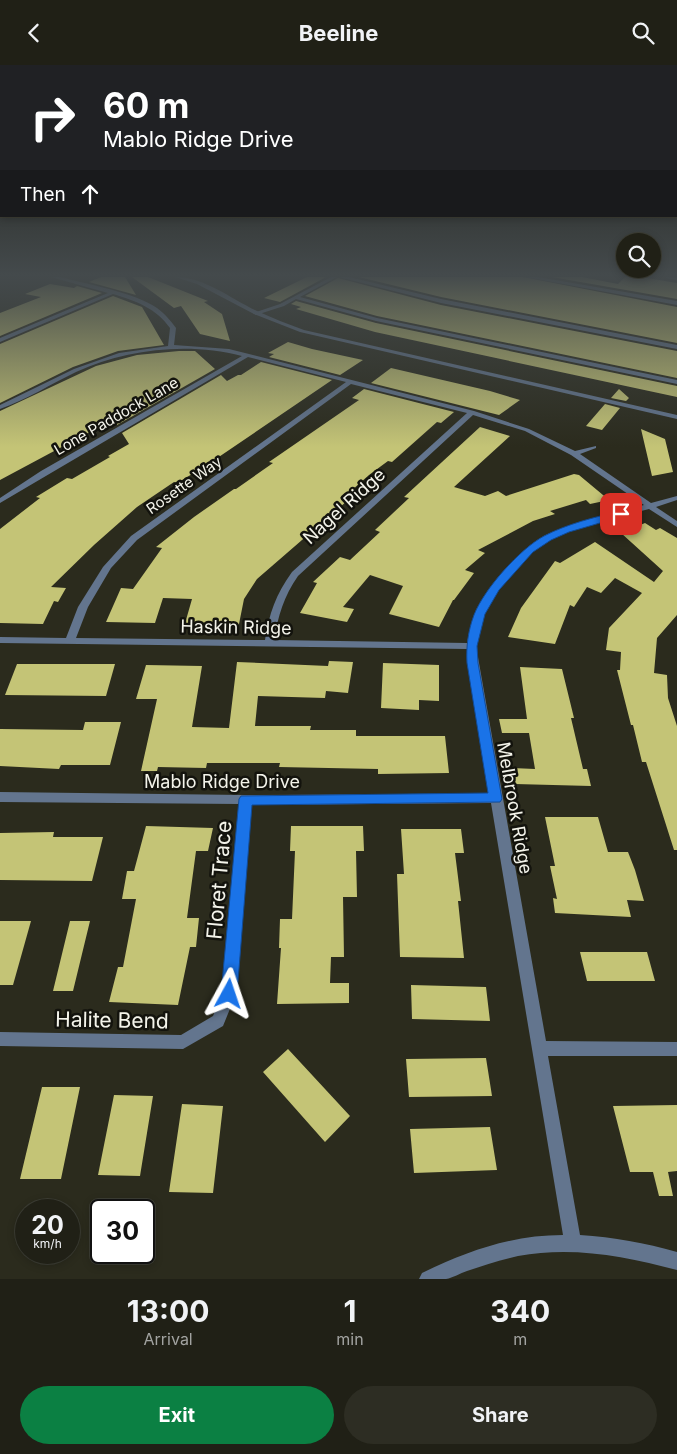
<!DOCTYPE html>
<html lang="en">
<head>
<meta charset="utf-8">
<style>
	:root { --surface:#202016; --page:#2d2d23; --text:#f1f3f6; --muted:#a2a3a1; --line:#3d3e35; --accent:#0b8043 }
	body { margin:0; font-family:Inter,sans-serif; background:var(--page); color:var(--text); height:100vh; display:flex; flex-direction:column; font-size:19px; white-space:nowrap }
	* { box-sizing:border-box; margin:0 }
	p { font-size:16px; color:var(--muted) }
	.icon { flex:none; width:28px; height:28px; fill:none; stroke:currentColor; stroke-width:2; stroke-linecap:round; stroke-linejoin:round }
	.map { position:relative; height:1214px; overflow:hidden }
	.side { display:flex; flex-direction:column; background:var(--surface); flex:1 }
	.side>* { flex:none }
	.banner { position:absolute; left:0px; top:0px; width:678px; height:152px; box-shadow:0 2px 8px #0003,0 0 0 1px var(--line); background:#202124; color:#fff; overflow:hidden }
	.tools { position:absolute; left:616px; top:168px; display:grid; gap:10px }
	.tools a { display:grid; place-items:center; width:45px; height:45px; border-radius:50%; background:var(--surface); box-shadow:0 2px 8px #0003,0 0 0 1px var(--line); font-size:25px }
	.speed { position:absolute; left:15px; top:1134px; display:flex; gap:10px; font-size:25px; font-weight:700; text-align:center }
	.speed>* { display:grid; place-content:center; width:65px; height:65px; border-radius:50%; background:var(--surface); box-shadow:0 2px 8px #0003,0 0 0 1px var(--line); line-height:1 }
	.speed small { font-size:12px; font-weight:400 }
	.speed .limit { border:2px solid #111; border-radius:8px; background:#fff; color:#111 }
	.pin { position:absolute; display:grid; place-items:center; width:42px; height:42px; color:#fff; margin:-21px; border-radius:10px; box-shadow:0 2px 8px #0006 }
	.me { position:absolute; width:55px; margin:-28px; rotate:5deg; stroke-linejoin:round; filter:drop-shadow(0 0 4px #0008) }
	.turn { display:flex; align-items:center; gap:18px; height:105px; padding:0 20px; font-size:22px }
	.turn .icon { width:65px; height:65px; stroke-width:2.5 }
	.turn b { display:block; font-size:35px; line-height:42px }
	.then { display:flex; align-items:center; height:48px; padding:0 20px; background:#0003; gap:10px; font-size:19px }
	.eta { display:flex; justify-content:space-evenly; align-items:center; height:85px; text-align:center }
	.eta b { font-size:30px; font-weight:700; line-height:35px }
	.primary-button { display:flex; gap:10px; margin-top:auto; padding:10px 20px }
	.primary-button a { flex:1; height:58px; border-radius:30px; background:var(--accent); color:#fff; font-size:20px; font-weight:700; line-height:58px; text-align:center }
	.primary-button a+a { background:var(--page); color:var(--text) }
	header { display:flex; justify-content:space-between; align-items:center; height:65px; padding:0 20px; background:var(--surface); font-size:22px; font-weight:700 }
	.map>svg:first-child { display:block }
	.building { fill:#c4c476 }
	.lines { fill:none; stroke-linecap:round; stroke-linejoin:round }
	.minor { fill:#63758e; fill-rule:evenodd }
	.tertiary { fill:#63758e; fill-rule:evenodd }
	.route { fill:#1a73e8; stroke:#114b97 }
	.labels { text-anchor:middle; dominant-baseline:central; stroke-width:5; stroke-linejoin:round; paint-order:stroke }
	.far-street-label { font-size:15px; fill:#f3f3ea; stroke:#13130d }
	.street-label { font-size:18px; fill:#f3f3ea; stroke:#13130d }
	.near-street-label { font-size:21px; fill:#f3f3ea; stroke:#13130d }
</style>
</head>
<body>
<header><svg class="icon" aria-label="back" viewBox="0 0 24 24"><path d="M15 5l-7 7 7 7"/></svg>Beeline<svg class="icon" aria-label="search" viewBox="0 0 24 24"><circle cx="10" cy="10" r="6"/><path d="M15 15l6 6"/></svg></header>
<div class="map">
<svg width="677" height="1214" viewBox="0 0 677 1214">
	<rect width="100%" height="100%" fill="#2b2b1d"/>
	<path class="building" d="M 101,212 L 125,212 L 136,230 L 89,217 Z
		M 132,212 L 148,212 L 208,236 L 204,237 L 222,249 L 230,276 L 200,269 L 181,241 L 174,243 Z
		M 307,212 L 326,212 L 280,237 L 264,233 Z
		M 359,212 L 523,212 L 677,242 L 677,278 L 441,232 Z
		M 552,212 L 582,212 L 618,219 L 625,212 L 641,212 L 677,218 L 677,234 Z
		M 338,213 L 441,240 L 677,286 L 677,313 L 377,251 L 305,231 Z
		M 50,219 L 74,223 L 77,221 L 102,228 L 0,271 L 0,248 L 41,232 L 25,229 Z
		M 113,231 L 142,242 L 164,280 L 118,286 L 73,302 L 0,338 L 0,279 Z
		M 296,236 L 376,258 L 677,321 L 677,332 L 375,267 L 296,244 L 301,242 L 291,239 Z
		M 288,277 L 312,284 L 363,295 L 340,310 L 269,292 L 274,289 L 268,288 Z
		M 179,286 L 195,286 L 215,304 L 117,360 L 114,354 L 0,415 L 0,346 L 96,301 L 137,290 Z
		M 261,297 L 332,315 L 204,402 L 177,418 L 174,417 L 137,442 L 94,480 L 51,522 L 66,523 L 58,537 L 54,536 L 43,559 L 0,558 L 0,464 L 40,433 L 36,432 L 67,413 L 72,414 L 110,392 L 108,391 L 129,379 L 122,368 L 221,310 L 227,316 L 238,310 L 241,310 Z
		M 391,303 L 490,326 L 520,335 L 499,350 L 371,318 Z
		M 364,324 L 454,347 L 441,358 L 437,357 L 392,397 L 388,396 L 369,410 L 342,434 L 347,436 L 257,514 L 244,534 L 238,564 L 184,562 L 192,534 L 163,533 L 155,558 L 106,557 L 121,523 L 133,524 L 162,483 L 156,482 L 194,452 L 234,424 L 236,424 L 273,398 L 269,397 L 359,335 L 352,333 Z
		M 619,324 L 629,333 L 626,336 L 611,333 Z
		M 605,339 L 620,343 L 602,365 L 586,361 Z
		M 480,362 L 510,371 L 454,422 L 485,431 L 498,426 L 506,431 L 574,409 L 579,410 L 609,435 L 590,439 L 586,435 L 550,446 L 555,449 L 533,456 L 478,485 L 485,488 L 465,505 L 474,508 L 454,535 L 453,535 L 439,562 L 389,549 L 403,521 L 370,510 L 343,542 L 354,544 L 347,557 L 300,548 L 317,518 L 313,517 L 340,492 L 350,495 L 380,467 L 375,465 L 409,433 L 404,432 Z
		M 641,364 L 665,374 L 673,407 L 652,411 Z
		M 645,458 L 656,465 L 660,463 L 677,473 L 677,550 L 657,573 L 654,608 L 667,610 L 668,633 L 677,661 L 677,785 L 674,785 L 646,697 L 642,697 L 633,660 L 631,660 L 617,605 L 620,605 L 621,587 L 606,585 L 609,563 L 642,528 L 615,513 L 601,528 L 587,522 L 574,542 L 570,540 L 555,579 L 508,572 L 521,543 L 555,496 L 560,498 L 595,477 L 654,517 L 663,506 L 621,468 Z
		M 329,596 L 353,597 L 348,628 L 326,626 L 325,633 L 258,631 L 255,661 L 311,661 L 310,665 L 356,665 L 356,671 L 445,671 L 449,708 L 378,709 L 378,704 L 279,702 L 280,698 L 207,698 L 206,703 L 158,702 L 157,706 L 141,706 L 157,634 L 136,634 L 146,600 L 202,601 L 192,662 L 229,663 L 237,597 L 328,601 Z
		M 383,598 L 439,600 L 439,636 L 419,635 L 419,645 L 381,643 Z
		M 17,599 L 115,599 L 106,631 L 5,630 Z
		M 520,602 L 562,604 L 574,653 L 571,653 L 583,704 L 587,704 L 591,721 L 515,719 L 512,703 L 535,704 L 529,668 L 502,668 L 499,654 L 527,654 Z
		M 85,657 L 121,657 L 110,700 L 61,700 L 59,704 L 0,701 L 0,664 L 83,665 Z
		M 545,752 L 598,752 L 608,787 L 628,787 L 635,805 L 644,836 L 627,835 L 631,852 L 555,848 L 553,833 L 557,834 L 550,801 L 555,801 Z
		M 146,761 L 213,763 L 208,786 L 196,786 L 187,853 L 199,853 L 196,882 L 190,882 L 178,940 L 109,937 L 118,902 L 123,902 L 136,834 L 122,834 L 127,806 L 134,806 Z
		M 291,761 L 363,761 L 364,786 L 356,786 L 357,832 L 343,832 L 344,892 L 331,892 L 330,918 L 349,918 L 349,938 L 277,939 L 281,883 L 279,883 L 280,854 L 292,854 L 295,786 L 290,786 Z
		M 401,764 L 461,764 L 464,788 L 455,788 L 461,836 L 458,836 L 464,893 L 400,892 L 397,809 L 404,809 Z
		M 54,767 L 53,772 L 103,772 L 92,816 L 0,815 L 0,768 Z
		M 0,856 L 31,856 L 13,920 L 0,920 Z
		M 70,856 L 90,856 L 73,926 L 53,926 Z
		M 580,887 L 647,887 L 655,916 L 587,916 Z
		M 411,920 L 486,922 L 490,956 L 412,954 Z
		M 288,984 L 350,1051 L 325,1077 L 263,1007 Z
		M 486,993 L 492,1031 L 409,1032 L 406,994 Z
		M 42,1022 L 80,1022 L 61,1114 L 20,1114 Z
		M 114,1030 L 153,1031 L 140,1111 L 98,1110 Z
		M 182,1039 L 223,1041 L 213,1128 L 169,1127 Z
		M 677,1040 L 677,1106 L 668,1107 L 673,1131 L 659,1131 L 653,1107 L 630,1107 L 613,1041 Z
		M 490,1062 L 497,1105 L 414,1108 L 410,1064 Z"/>
	<g class="lines">
		<path class="minor" d="M 51,212 L 60,212 C 87,219 136,228 157,243 C 165,249 170,255 176,263 L 174,280 L 229,284 L 474,346 L 529,364 L 575,386 L 596,381 L 596,383 L 580,389 L 651,438 L 677,431 L 677,435 L 656,442 L 677,456 L 677,462 L 649,444 C 619,452 577,460 550,475 C 527,487 496,524 484,548 C 480,557 478,570 476,581 L 546,976 L 677,977 L 677,991 L 548,991 L 580,1170 C 614,1172 645,1178 677,1187 L 677,1205 C 625,1191 572,1181 518,1191 C 501,1195 484,1200 467,1206 C 460,1208 453,1213 446,1214 C 437,1214 428,1214 419,1214 L 422,1208 C 467,1186 512,1170 563,1170 L 491,738 L 250,740 L 236,929 L 223,961 L 183,984 L 0,981 L 0,967 L 181,970 L 213,951 L 222,929 L 239,739 L 0,737 L 0,727 L 245,730 L 490,729 L 467,584 L 0,578 L 0,572 L 66,573 L 78,542 L 103,502 L 131,471 L 346,317 L 248,292 L 0,438 L 0,433 L 41,406 L 242,291 C 188,277 126,284 76,307 C 51,319 26,335 0,344 L 0,340 L 74,304 L 119,288 L 168,281 L 170,263 C 156,243 136,236 113,229 L 0,277 L 0,273 L 108,228 ZM 351,319 L 467,348 L 292,507 C 276,529 269,549 265,575 L 76,573 L 88,542 L 111,503 L 137,475 ZM 473,350 L 525,366 L 571,390 L 644,440 C 614,449 571,457 544,471 C 520,484 487,523 475,548 C 471,557 469,568 467,578 L 274,575 C 278,551 284,531 298,511 Z
			M 331,212 L 337,212 L 300,232 L 377,253 L 677,315 L 677,319 L 376,256 L 296,234 L 284,241 L 256,250 L 253,248 L 280,239 Z
			M 339,212 L 349,212 L 441,234 L 677,280 L 677,284 L 441,238 Z
			M 525,212 L 538,212 L 677,236 L 677,240 Z
			M 666,212 L 677,213 L 677,215 L 666,213 Z"/>
		<path class="tertiary" d="M 175,212 C 205,212 231,234 257,246 C 272,253 288,259 304,265 L 677,350 L 677,354 L 300,267 L 254,249 L 197,219 Z"/>
	</g>
	<linearGradient id="sky" x2="0" y2="1"><stop stop-color="#181810"/><stop offset="0.55" stop-color="#444a4c"/><stop offset="1" stop-color="#444a4c" stop-opacity="0"/></linearGradient>
	<rect width="677" height="382" fill="url(#sky)"/>
	<path class="route" d="M 621,446 L 624,447 L 624,451 L 569,467 L 551,475 L 533,487 L 499,525 L 485,549 L 477,581 L 478,598 L 502,734 L 500,737 L 252,740 L 237,929 L 235,934 L 229,937 L 224,934 L 221,929 L 239,734 L 241,731 L 488,728 L 467,598 C 466,582 468,566 474,550 C 484,524 520,484 544,471 C 567,459 595,452 621,446 Z"/>
	<g class="labels">
		<g class="far-street-label">
			<text transform="translate(116 351) rotate(-30)">Lone Paddock Lane</text>
			<text transform="translate(184 420) rotate(-35)">Rosette Way</text>
		</g>
		<g class="street-label">
			<text transform="translate(344 441) rotate(-42)">Nagel Ridge</text>
			<text transform="translate(236 562) rotate(1)">Haskin Ridge</text>
			<text x="222" y="716">Mablo Ridge Drive</text>
			<text transform="translate(515 743) rotate(80)">Melbrook Ridge</text>
		</g>
		<g class="near-street-label">
			<text transform="translate(219 815) rotate(-85)">Floret Trace</text>
			<text transform="translate(112 955) rotate(1)">Halite Bend</text>
		</g>
	</g>
</svg>
<div class="tools">
<a><svg class="icon" aria-label="search" viewBox="0 0 24 24"><circle cx="10" cy="10" r="6"/><path d="M15 15l6 6"/></svg></a>
</div>
<div class="speed"><div>20<small>km/h</small></div><div class="limit">30</div></div>
<div class="pin" style="left:621px;top:449px;background:#d93025"><svg class="icon" aria-label="arrive" viewBox="0 0 24 24"><path d="M6 21V4h12l-3 4 3 4H6"/></svg></div>
<svg class="me" style="left:229px;top:929px" viewBox="-20 -20 40 40"><path d="M0-17L14 15 0 8-14 15z" fill="#1a73e8" stroke="#fff" stroke-width="4"/></svg>
<div class="banner">
<div class="turn"><svg class="icon" aria-label="right" viewBox="0 0 24 24"><path d="M7 20v-9h11M14 6l5 5-5 5"/></svg><div><b>60 m</b>Mablo Ridge Drive</div></div>
<div class="then">Then<svg class="icon" aria-label="ahead" viewBox="0 0 24 24"><path d="M12 20V5M6 11l6-6 6 6"/></svg></div>
</div>
</div>
<section class="side">
<div class="eta">
<div><b>13:00</b><p>Arrival</p></div>
<div><b>1</b><p>min</p></div>
<div><b>340</b><p>m</p></div>
</div>
<div class="primary-button"><a>Exit</a><a>Share</a></div>
</section>
</body>
</html>
